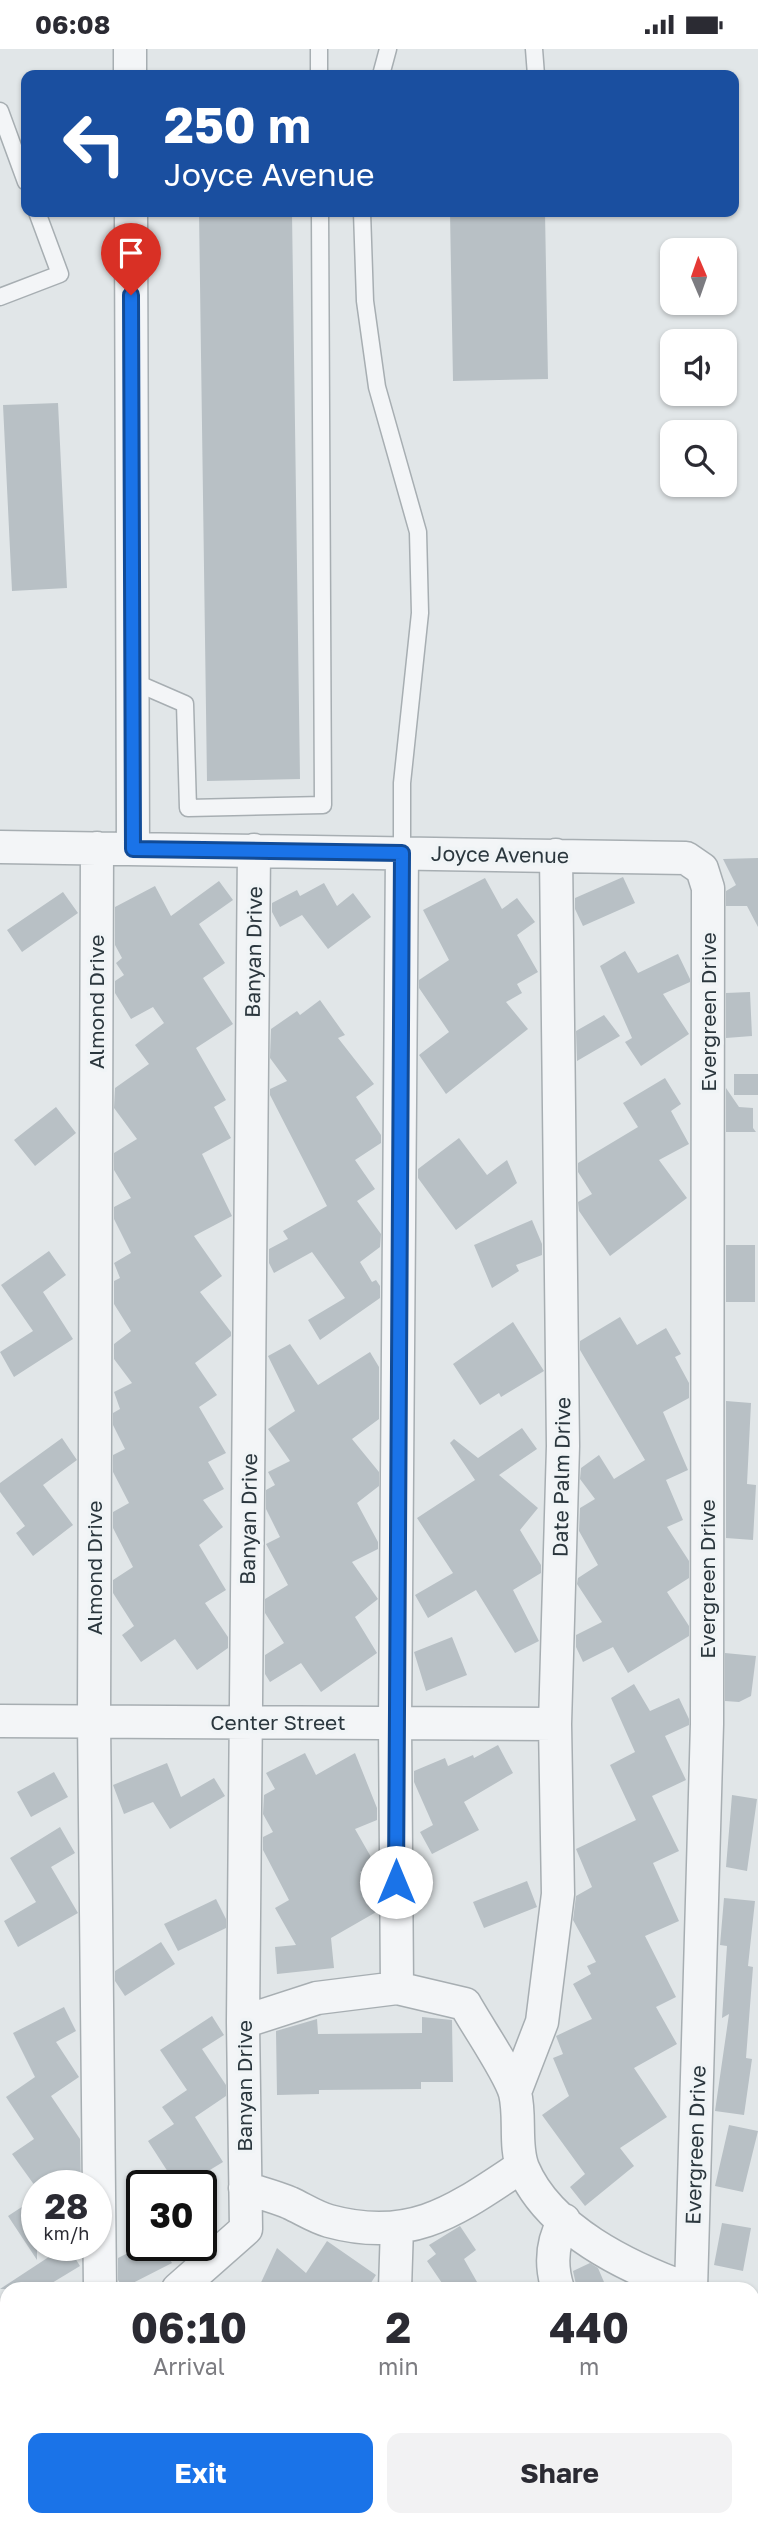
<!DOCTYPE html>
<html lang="en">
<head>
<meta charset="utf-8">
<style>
	:root { --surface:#fff; --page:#f2f2f3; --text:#2b2b33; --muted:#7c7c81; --accent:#1a73e8 }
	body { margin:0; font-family:"Golos Text",sans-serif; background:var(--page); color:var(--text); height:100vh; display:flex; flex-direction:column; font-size:26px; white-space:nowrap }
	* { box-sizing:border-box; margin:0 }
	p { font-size:23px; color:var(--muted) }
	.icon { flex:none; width:38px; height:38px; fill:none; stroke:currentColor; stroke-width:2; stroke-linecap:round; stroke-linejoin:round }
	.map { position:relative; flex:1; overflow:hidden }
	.sheet { position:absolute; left:0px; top:2233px; width:760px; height:245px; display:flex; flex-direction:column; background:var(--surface); border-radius:21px 21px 0 0; box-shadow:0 2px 5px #0004 }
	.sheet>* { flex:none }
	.guide { position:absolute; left:21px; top:21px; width:718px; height:147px; border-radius:14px; box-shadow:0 2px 5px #0004; background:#1a4fa0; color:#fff; overflow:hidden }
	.needle { width:46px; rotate:358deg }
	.tools { position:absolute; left:660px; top:189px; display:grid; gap:14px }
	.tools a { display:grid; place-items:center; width:77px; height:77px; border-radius:14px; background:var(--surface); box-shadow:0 2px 5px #0004; font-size:35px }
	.speed { position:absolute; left:21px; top:2121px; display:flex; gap:14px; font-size:35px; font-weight:700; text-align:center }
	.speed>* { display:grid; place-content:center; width:91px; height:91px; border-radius:50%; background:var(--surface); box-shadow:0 2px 5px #0004; line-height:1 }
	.speed small { font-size:18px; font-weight:400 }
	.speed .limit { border:4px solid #111; border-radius:10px; background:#fff; color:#111 }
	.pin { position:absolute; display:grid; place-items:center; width:60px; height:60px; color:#fff; margin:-72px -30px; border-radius:50% 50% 50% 0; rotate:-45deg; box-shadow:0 0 7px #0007 }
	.pin .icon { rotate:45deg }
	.me { position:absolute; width:77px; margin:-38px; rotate:0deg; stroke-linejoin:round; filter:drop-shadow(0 0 5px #0008) }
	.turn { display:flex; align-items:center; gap:24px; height:147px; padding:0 28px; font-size:32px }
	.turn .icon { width:91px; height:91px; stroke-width:2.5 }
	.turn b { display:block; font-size:49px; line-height:60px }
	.eta { display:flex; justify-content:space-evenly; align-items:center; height:119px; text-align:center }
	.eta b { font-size:42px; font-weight:700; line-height:49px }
	.primary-button { display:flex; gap:14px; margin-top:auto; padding:14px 28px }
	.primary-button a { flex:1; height:80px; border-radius:14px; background:var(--accent); color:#fff; font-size:28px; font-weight:700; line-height:80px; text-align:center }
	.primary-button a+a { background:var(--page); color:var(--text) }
	.status { display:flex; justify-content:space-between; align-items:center; height:49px; padding:0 35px; background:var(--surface); direction:ltr }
	.status svg { height:19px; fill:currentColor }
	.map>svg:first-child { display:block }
	.building { fill:#b8c0c5 }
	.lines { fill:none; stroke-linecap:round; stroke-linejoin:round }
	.service-casing { stroke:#a7aeb2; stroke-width:19 }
	.minor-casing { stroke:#a7aeb2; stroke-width:35 }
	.service { stroke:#f3f5f7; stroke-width:16 }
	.minor { stroke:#f3f5f7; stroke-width:32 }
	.route-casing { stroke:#114b97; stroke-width:18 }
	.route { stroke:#1a73e8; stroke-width:12 }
	.labels { text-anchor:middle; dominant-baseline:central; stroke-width:7; stroke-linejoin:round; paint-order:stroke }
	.street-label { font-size:21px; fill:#2b373e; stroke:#f0f4f6 }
</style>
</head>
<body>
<div class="status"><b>06:08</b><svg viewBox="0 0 49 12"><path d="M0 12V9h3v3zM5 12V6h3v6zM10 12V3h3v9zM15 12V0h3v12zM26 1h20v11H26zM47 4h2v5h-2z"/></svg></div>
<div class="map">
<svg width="758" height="2478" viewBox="0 0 758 2478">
	<rect width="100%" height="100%" fill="#e1e6e8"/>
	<path class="building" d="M 199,163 L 292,163 L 300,730 L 207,732 Z
		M 450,163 L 545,163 L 548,330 L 453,332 Z
		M 58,354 L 67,539 L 12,542 L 3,356 Z
		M 758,809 L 758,878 L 747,857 L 726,857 L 726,842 L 736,836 L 723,810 Z
		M 623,828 L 635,854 L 583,877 L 575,860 L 575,849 Z
		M 485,829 L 502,860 L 517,849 L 535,873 L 517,886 L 538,923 L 517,935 L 522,944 L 506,953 L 528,980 L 446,1045 L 419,1006 L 449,983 L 419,939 L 419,931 L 449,911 L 423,861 Z
		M 219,832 L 233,851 L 199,875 L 225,914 L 203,929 L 233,975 L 196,999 L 226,1051 L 214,1058 L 231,1089 L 202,1105 L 232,1167 L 194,1187 L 222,1227 L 200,1243 L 231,1283 L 231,1287 L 195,1314 L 217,1346 L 199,1358 L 226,1404 L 208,1413 L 224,1440 L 203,1451 L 223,1478 L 199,1496 L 226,1541 L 205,1554 L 228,1588 L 228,1599 L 197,1621 L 175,1590 L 141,1613 L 122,1586 L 134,1577 L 113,1544 L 113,1531 L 133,1518 L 113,1479 L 113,1463 L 129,1454 L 113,1423 L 113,1406 L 125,1400 L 113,1376 L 113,1364 L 120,1360 L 114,1343 L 132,1334 L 114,1310 L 114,1295 L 131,1282 L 114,1255 L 114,1232 L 120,1229 L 114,1214 L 131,1204 L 114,1170 L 114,1158 L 131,1149 L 114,1121 L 114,1104 L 137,1090 L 114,1059 L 115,1039 L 149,1015 L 135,996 L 164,974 L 153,958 L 131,970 L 115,944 L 115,932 L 124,926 L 116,914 L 122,909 L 115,896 L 115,858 L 155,837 L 171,867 Z
		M 324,834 L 337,857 L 353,844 L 371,868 L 328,900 L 302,866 L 280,878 L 272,863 L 272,854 L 297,841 L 300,847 Z
		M 63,843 L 78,864 L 22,903 L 7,881 Z
		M 625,902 L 638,924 L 678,905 L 690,930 L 690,933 L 663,945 L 689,985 L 641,1017 L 625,993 L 632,989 L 600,917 Z
		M 750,943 L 752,987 L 726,989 L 726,944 Z
		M 320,951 L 345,986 L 338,989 L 374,1035 L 356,1048 L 381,1086 L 381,1094 L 355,1111 L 375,1140 L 357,1152 L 381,1185 L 380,1198 L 360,1213 L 372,1233 L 376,1231 L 380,1237 L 380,1249 L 320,1291 L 308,1271 L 345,1249 L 312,1203 L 274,1224 L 269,1214 L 269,1200 L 288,1190 L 283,1182 L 327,1157 L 270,1046 L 270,1040 L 287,1032 L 270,1009 L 271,980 L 297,962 L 300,966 Z
		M 604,966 L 620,987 L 577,1012 L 576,982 Z
		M 734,1025 L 758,1025 L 758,1046 L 734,1046 Z
		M 665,1029 L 681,1055 L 671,1062 L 689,1095 L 659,1111 L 687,1149 L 610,1207 L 579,1162 L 578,1153 L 592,1145 L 578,1123 L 578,1114 L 638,1078 L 623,1054 Z
		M 726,1039 L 739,1058 L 753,1059 L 753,1079 L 756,1083 L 726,1083 Z
		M 56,1058 L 76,1084 L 35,1117 L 14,1091 Z
		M 459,1089 L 487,1126 L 507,1111 L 517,1134 L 456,1181 L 418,1129 L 418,1120 Z
		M 532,1171 L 542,1195 L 542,1206 L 516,1216 L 519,1222 L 492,1239 L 474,1196 Z
		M 726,1196 L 755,1196 L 755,1253 L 726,1253 Z
		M 49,1202 L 66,1226 L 43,1243 L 73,1290 L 14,1328 L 0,1303 L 33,1282 L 1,1236 Z
		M 620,1268 L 637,1296 L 666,1279 L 681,1305 L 675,1308 L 689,1334 L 689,1349 L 663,1363 L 688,1421 L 666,1431 L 683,1471 L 667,1478 L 689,1512 L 689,1529 L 667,1543 L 689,1577 L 689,1587 L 628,1624 L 613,1598 L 583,1613 L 576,1598 L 576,1586 L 602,1573 L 577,1535 L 578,1529 L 598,1516 L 579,1482 L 580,1459 L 595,1450 L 580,1430 L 581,1419 L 599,1406 L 614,1430 L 645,1411 L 580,1301 L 580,1292 Z
		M 513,1273 L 544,1322 L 501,1348 L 499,1344 L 480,1356 L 453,1315 Z
		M 290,1295 L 318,1336 L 370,1303 L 379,1318 L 379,1370 L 352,1390 L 379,1423 L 379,1437 L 357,1454 L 378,1493 L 378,1500 L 352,1513 L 378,1550 L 355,1568 L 377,1604 L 321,1643 L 301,1614 L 270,1633 L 265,1625 L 265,1606 L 284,1594 L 265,1564 L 265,1550 L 288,1536 L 266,1495 L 280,1488 L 266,1460 L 266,1441 L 275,1436 L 268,1423 L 290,1412 L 268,1380 L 295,1362 L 268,1307 Z
		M 726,1352 L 751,1354 L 747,1435 L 756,1436 L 753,1491 L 726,1489 Z
		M 522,1379 L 537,1400 L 499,1426 L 538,1459 L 520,1481 L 541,1516 L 541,1524 L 513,1541 L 539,1592 L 515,1604 L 476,1541 L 428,1569 L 415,1546 L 453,1524 L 417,1469 L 475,1431 L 450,1394 L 454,1390 L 478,1409 Z
		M 62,1389 L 77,1411 L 43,1436 L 73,1476 L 33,1507 L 16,1484 L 25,1477 L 0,1443 L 0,1434 Z
		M 452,1588 L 467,1626 L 426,1642 L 414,1603 Z
		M 725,1604 L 756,1607 L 751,1647 L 739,1653 L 725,1652 Z
		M 634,1635 L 650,1662 L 679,1649 L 689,1670 L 689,1676 L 665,1687 L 686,1731 L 652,1747 L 679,1802 L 653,1814 L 679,1872 L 645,1887 L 676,1948 L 656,1958 L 677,1995 L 634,2019 L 667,2068 L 620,2099 L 634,2117 L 585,2157 L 570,2138 L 585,2125 L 542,2066 L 569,2047 L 553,2009 L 563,2005 L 556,1987 L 592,1970 L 573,1935 L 591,1925 L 587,1917 L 596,1913 L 573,1871 L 576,1847 L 592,1838 L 576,1800 L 636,1771 L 610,1716 L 635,1703 L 611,1649 Z
		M 498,1696 L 513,1724 L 464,1753 L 479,1781 L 432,1805 L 420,1783 L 433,1776 L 414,1733 L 414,1722 L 445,1709 L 448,1717 L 473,1706 L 474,1709 Z
		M 305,1704 L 316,1726 L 355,1704 L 377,1759 L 377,1771 L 355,1780 L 375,1815 L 360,1823 L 378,1854 L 378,1862 L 331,1889 L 334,1919 L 277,1925 L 275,1898 L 296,1896 L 275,1859 L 289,1851 L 263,1801 L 263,1788 L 273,1783 L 263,1765 L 264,1746 L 275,1740 L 266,1724 Z
		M 167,1714 L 181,1748 L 214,1729 L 225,1747 L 170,1780 L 153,1753 L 124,1765 L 113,1736 Z
		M 54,1723 L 68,1748 L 31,1768 L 17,1743 Z
		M 732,1746 L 757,1750 L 747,1822 L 726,1818 Z
		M 60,1778 L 75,1804 L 51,1818 L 78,1864 L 18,1898 L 4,1872 L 36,1853 L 10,1809 Z
		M 527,1832 L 537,1858 L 484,1879 L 473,1853 Z
		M 724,1849 L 755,1852 L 748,1917 L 753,1918 L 746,2009 L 752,2010 L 744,2066 L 715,2062 L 729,1965 L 722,1969 L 727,1897 L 720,1896 Z
		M 216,1850 L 226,1870 L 226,1879 L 178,1902 L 164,1875 Z
		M 161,1893 L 175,1915 L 125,1947 L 115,1932 L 115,1922 Z
		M 64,1958 L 76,1982 L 56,1993 L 79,2028 L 51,2047 L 80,2090 L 81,2137 L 35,2137 L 12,2105 L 34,2090 L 6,2048 L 35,2028 L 13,1984 Z
		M 212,1967 L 224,1986 L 202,2000 L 226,2036 L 226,2047 L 195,2068 L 223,2113 L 200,2127 L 206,2137 L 177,2137 L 148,2092 L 174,2075 L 162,2058 L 187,2041 L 160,2001 Z
		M 422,1968 L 452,1971 L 453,2033 L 421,2033 L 421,2040 L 319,2041 L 319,2045 L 277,2046 L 276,1982 L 317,1970 L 318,1985 L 422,1984 Z
		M 729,2076 L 758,2082 L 743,2143 L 715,2137 Z
		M 37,2148 L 37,2211 L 8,2167 Z
		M 722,2174 L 751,2179 L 743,2222 L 714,2216 Z
		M 460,2177 L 476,2201 L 464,2210 L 481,2240 L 446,2240 L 427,2212 L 436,2205 L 429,2196 Z
		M 327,2192 L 376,2226 L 367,2240 L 258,2240 L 277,2199 L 306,2224 Z
		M 67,2196 L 80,2217 L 42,2240 L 0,2240 Z
		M 144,2196 L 162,2196 L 172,2214 L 123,2239 L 118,2231 L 118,2209 Z
		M 590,2214 L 598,2219 L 607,2240 L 577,2240 L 573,2222 Z"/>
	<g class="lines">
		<g class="service-casing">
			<path id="service" d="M 319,0 L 319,26
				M 534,0 L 536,26
				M 381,26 L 388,0
				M 0,62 L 26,133
				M 362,163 L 365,252 L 377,338 L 418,483 L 420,564 L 402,734 L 402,804
				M 0,248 L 60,225 L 37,163
				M 132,632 L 185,655 L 188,759 L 323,756 L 320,163"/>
		</g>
		<g class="minor-casing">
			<path id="minor" d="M 130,0 L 130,26
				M 131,163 L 133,800
				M 0,798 L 686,809 L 702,820 L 708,839 L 707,1675 L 691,2240
				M 97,799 L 94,1672 L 100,2240
				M 0,1672 L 555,1675
				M 397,1939 L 395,1674 L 402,804
				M 243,1973 L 317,1949 L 397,1939 L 465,1955 C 477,1977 509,2023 515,2044 C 521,2068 514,2097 523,2119 C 549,2181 629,2219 688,2240
				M 515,2043 L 542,1973 L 558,1845 L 555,1675 L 563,1397 L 556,806
				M 245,2139 C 260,2144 276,2148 290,2154 C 303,2160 315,2168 329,2172 C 413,2195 457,2160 522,2117
				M 178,2240 L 246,2180 L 243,1973 L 254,801
				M 395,2240 L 397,2178
				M 558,2240 C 550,2216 552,2193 564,2171
				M 752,2424 L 758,2468
				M 393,2471 L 394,2478"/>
		</g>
		<use href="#service" class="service"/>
		<use href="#minor" class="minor"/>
	</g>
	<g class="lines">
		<g class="route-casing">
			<path id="route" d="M 131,246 L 133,800 L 402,804 L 396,1833"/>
		</g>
		<use href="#route" class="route"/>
	</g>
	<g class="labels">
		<g class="street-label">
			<text transform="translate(500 805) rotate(1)">Joyce Avenue</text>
			<text transform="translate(253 903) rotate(-89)">Banyan Drive</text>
			<text transform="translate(96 953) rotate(-90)">Almond Drive</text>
			<text transform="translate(708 963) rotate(-90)">Evergreen Drive</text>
			<text transform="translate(561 1428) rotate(-89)">Date Palm Drive</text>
			<text transform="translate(248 1470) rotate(-89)">Banyan Drive</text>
			<text transform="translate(94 1519) rotate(-90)">Almond Drive</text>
			<text transform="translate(707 1530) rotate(-90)">Evergreen Drive</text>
			<text x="278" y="1673">Center Street</text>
			<text transform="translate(244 2037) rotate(-90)">Banyan Drive</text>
			<text transform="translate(695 2096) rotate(-88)">Evergreen Drive</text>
		</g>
	</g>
</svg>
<div class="tools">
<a><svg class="needle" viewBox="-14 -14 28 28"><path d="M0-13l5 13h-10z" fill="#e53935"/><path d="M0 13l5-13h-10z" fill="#7c7c81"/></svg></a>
<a><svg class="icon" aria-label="sound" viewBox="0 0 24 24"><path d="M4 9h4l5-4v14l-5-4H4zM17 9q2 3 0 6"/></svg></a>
<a><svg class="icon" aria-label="search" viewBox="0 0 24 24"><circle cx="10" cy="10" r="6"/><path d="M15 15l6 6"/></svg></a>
</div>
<div class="speed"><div>28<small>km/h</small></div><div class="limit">30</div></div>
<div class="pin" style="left:131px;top:246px;background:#d93025"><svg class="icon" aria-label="arrive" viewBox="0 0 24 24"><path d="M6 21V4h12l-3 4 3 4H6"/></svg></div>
<svg class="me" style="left:396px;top:1833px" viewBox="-20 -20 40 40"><circle r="19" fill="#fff"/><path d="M0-13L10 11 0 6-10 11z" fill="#1a73e8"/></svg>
<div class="guide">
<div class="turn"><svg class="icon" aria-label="left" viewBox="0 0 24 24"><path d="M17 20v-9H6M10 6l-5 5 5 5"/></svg><div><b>250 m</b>Joyce Avenue</div></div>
</div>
<section class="sheet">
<div class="eta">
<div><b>06:10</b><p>Arrival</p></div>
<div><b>2</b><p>min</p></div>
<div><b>440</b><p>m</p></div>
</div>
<div class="primary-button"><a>Exit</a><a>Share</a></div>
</section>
</div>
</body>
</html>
